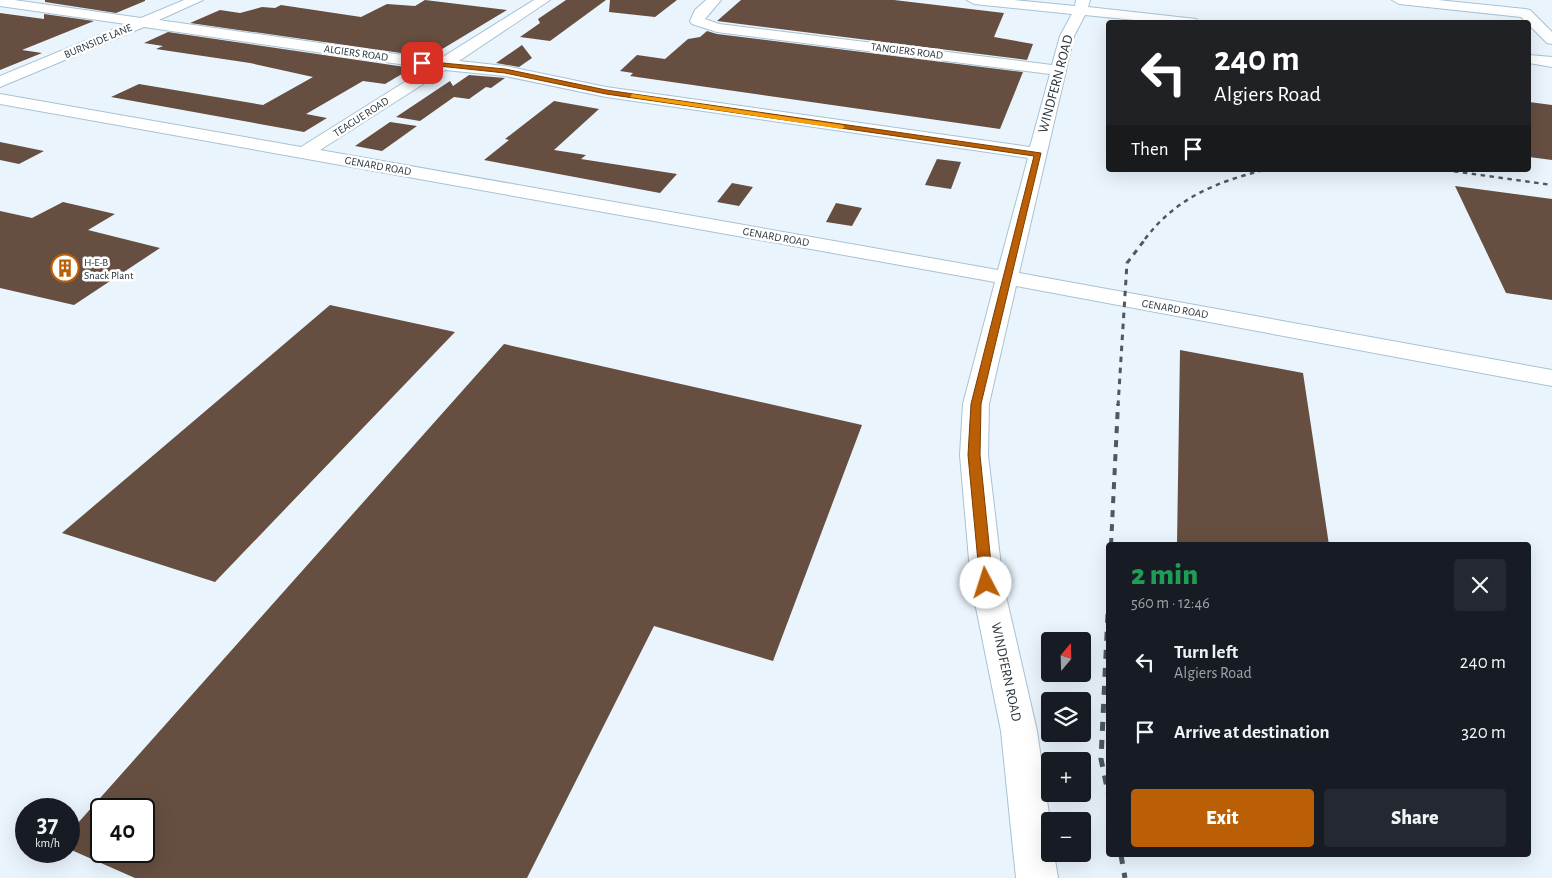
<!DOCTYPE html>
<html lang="en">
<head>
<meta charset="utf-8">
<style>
	:root { --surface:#171b24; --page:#242831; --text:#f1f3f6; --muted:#9ea1a6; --accent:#ba5f05 }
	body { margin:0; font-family:"Alegreya Sans",sans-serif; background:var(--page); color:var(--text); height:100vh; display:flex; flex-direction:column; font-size:19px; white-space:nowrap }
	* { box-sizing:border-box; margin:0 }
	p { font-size:16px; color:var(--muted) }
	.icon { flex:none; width:28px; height:28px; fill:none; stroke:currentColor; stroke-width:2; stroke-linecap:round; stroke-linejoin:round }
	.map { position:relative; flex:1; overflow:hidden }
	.panel { position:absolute; left:1106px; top:542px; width:425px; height:315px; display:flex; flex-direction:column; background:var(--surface); border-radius:5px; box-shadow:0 5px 20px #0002 }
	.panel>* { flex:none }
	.guide { position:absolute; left:1106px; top:20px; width:425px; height:152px; border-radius:5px; box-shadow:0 5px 20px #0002; background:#202124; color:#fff; overflow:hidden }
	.needle { width:32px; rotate:19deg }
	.tools { position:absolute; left:1041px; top:632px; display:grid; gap:10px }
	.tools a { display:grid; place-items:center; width:50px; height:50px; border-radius:5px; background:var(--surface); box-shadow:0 5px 20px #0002; font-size:25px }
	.speed { position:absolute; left:15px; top:798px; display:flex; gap:10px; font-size:25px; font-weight:700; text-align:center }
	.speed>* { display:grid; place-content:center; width:65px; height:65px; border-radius:50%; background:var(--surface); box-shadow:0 5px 20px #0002; line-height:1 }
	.speed small { font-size:12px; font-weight:400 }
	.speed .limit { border:2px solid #111; border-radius:8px; background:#fff; color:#111 }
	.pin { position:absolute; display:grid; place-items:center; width:42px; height:42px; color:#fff; margin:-21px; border-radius:10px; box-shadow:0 2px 8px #0006 }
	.me { position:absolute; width:55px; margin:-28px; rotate:355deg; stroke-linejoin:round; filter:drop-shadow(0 0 4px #0008) }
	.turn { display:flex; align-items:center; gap:18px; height:105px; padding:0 25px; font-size:22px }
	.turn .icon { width:65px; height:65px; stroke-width:2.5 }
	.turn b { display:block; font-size:35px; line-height:42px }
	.then { display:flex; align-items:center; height:48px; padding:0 25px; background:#0003; gap:10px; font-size:19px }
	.round { display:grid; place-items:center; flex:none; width:52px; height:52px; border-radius:5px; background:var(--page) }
	.summary { display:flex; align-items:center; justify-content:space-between; height:85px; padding:0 25px }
	h1 { font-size:30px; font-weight:800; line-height:38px; color:#1e9e55 }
	.cta { display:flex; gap:10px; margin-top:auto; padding:10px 25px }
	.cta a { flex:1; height:58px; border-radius:5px; background:var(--accent); color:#fff; font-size:20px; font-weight:800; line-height:58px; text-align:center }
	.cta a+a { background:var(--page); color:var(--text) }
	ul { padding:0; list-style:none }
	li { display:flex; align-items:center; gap:15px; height:70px; padding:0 25px }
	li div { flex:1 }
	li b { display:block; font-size:19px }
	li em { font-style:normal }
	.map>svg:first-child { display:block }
	.building { fill:#664f41; fill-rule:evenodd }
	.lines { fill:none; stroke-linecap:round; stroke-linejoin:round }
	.minor-casing { stroke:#a7c2d4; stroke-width:2 }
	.minor { fill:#fff; fill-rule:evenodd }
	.rail-far3 { stroke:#4d585f; stroke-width:2.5; stroke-dasharray:4.5 4.5; stroke-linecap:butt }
	.rail-far2 { stroke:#4d585f; stroke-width:3; stroke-dasharray:5.5 5.5; stroke-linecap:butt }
	.rail-far1 { stroke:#4d585f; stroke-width:4; stroke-dasharray:7 7; stroke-linecap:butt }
	.rail { stroke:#4d585f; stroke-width:5; stroke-dasharray:9 9; stroke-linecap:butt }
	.route { fill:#ba5f05; stroke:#793e03 }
	.slow { fill:#f59e0b }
	.labels { text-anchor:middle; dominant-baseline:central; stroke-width:5; stroke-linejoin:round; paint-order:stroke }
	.far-street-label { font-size:11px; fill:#28333a; stroke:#fff }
	.far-poi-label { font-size:11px; fill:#28333a; stroke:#fff; text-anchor:start }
	.street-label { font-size:14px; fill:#28333a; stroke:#fff }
</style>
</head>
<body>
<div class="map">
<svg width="1552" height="878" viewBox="0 0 1552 878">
	<rect width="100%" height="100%" fill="#eaf4fc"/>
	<path class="building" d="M 45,0 L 145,0 L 145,1 L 116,13 L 45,2 Z
		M 425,0 L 507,10 L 429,57 L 190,23 L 220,10 L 240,13 L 262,7 L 275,8 L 281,5 L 361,17 L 387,4 L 415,6 Z
		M 566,0 L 606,0 L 550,41 L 520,37 L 540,23 L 538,19 Z
		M 610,0 L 677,0 L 655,17 L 609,12 Z
		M 741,0 L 894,0 L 1004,13 L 994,37 L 1033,44 L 1027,60 L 717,21 Z
		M 0,13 L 44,19 L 44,14 L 94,21 L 22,50 L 42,53 L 0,70 Z
		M 707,31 L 717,34 L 1023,72 L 1000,129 L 630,76 L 633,73 L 620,71 L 637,55 L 665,59 L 688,39 L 700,37 Z
		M 168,32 L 412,68 L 385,84 L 363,81 L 306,114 L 327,118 L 304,132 L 111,97 L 139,84 L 263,105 L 313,77 L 250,63 L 156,49 L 163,46 L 144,43 Z
		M 522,45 L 532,58 L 519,67 L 496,63 Z
		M 469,75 L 505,78 L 491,88 L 486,87 L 469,99 L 454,97 L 420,121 L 396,117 L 450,81 L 453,86 Z
		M 554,101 L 599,109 L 554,150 L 586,155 L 581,159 L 677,174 L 660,193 L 484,160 L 509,140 L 505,139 Z
		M 1529,102 L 1552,105 L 1552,160 L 1529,157 Z
		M 390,122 L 417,126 L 382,151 L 355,146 Z
		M 0,142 L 44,151 L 19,164 L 0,160 Z
		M 937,159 L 961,162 L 951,189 L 925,185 Z
		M 732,183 L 753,187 L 739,206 L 717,202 Z
		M 1455,186 L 1552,199 L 1552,300 L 1506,293 Z
		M 63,202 L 115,214 L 88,230 L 160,248 L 74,305 L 0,288 L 0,211 L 32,218 Z
		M 836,203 L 862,208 L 852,226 L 826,222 Z
		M 330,305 L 455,332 L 215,582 L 62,533 Z
		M 504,344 L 862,425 L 773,661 L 654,626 L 527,878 L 135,878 L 69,849 L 69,833 ZM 101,809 L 144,809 L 144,851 L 101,851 Z
		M 1180,350 L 1303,373 L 1329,545 L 1177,545 Z"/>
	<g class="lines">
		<g class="minor-casing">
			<path id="minor" d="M 0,0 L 14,0 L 141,18 L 184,0 L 203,0 L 159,20 L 438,60 L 534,0 L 550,0 L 459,61 L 505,66 L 606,87 L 1030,147 L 1050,74 L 717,32 L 692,24 L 690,21 L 695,10 L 706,0 L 721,0 L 705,19 L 719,24 L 1052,65 L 1060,36 L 1072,14 L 974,4 L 967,0 L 1014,0 L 1075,6 L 1076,0 L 1090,0 L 1088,7 L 1196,19 L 1198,22 L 1155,22 L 1085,15 L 1074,36 L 1019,273 L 1552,370 L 1552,386 L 1016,286 L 989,404 L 988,455 L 1003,583 L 1037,731 L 1050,821 L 1050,854 L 1054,854 L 1058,878 L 1016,878 L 1001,731 L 971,583 L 960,455 L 963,404 L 995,282 L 0,104 L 0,94 L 301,147 L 427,68 L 144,27 L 0,87 L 0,76 L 126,24 L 0,6 ZM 445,70 L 505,76 L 606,97 L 1028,158 L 998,270 L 320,150 Z
				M 1392,0 L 1438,0 L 1525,9 L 1530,10 L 1552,32 L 1552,44 L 1547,43 L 1521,17 L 1399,4 Z
				M 1529,55 L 1552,57 L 1552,67 L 1529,63 Z"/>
		</g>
		<use href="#minor" class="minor"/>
		<path class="rail-far3" d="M 1445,170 L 1552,185
			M 1145,239 C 1176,198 1216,182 1264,170"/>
		<path class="rail-far2" d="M 1118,406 L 1127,263 L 1146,238"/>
		<path class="rail-far1" d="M 1111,545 L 1118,404
			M 1108,615 L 1109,601"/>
		<path class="rail" d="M 1108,614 L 1101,759 L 1109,797
			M 1121,855 L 1125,878"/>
	</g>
	<path class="route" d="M 422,61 L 505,69 L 606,90 L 1041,153 L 981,404 L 980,455 L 993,583 L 991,587 L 982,587 L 980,583 L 968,455 L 971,404 L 1034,156 L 606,94 L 505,73 L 420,64 Z"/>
	<path class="slow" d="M 632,94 L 842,125 L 845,127 L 842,129 L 630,97 Z"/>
	<defs>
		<g id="building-ring" transform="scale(1.4375)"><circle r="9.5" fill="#fff" stroke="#ba5f05" stroke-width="1.5"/><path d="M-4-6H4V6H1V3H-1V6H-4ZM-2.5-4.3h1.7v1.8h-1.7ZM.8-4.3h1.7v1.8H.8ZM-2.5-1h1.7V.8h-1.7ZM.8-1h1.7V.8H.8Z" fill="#ba5f05"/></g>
	</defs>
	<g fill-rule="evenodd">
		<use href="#building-ring" x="65" y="268"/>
	</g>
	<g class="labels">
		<g class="far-street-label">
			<text transform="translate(98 41) rotate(-23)">BURNSIDE LANE</text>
			<text transform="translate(907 51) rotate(7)">TANGIERS ROAD</text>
			<text transform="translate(356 53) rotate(8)">ALGIERS ROAD</text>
			<text transform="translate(361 117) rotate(-33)">TEAGUE ROAD</text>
			<text transform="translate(378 166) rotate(10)">GENARD ROAD</text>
			<text transform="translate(776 237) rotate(10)">GENARD ROAD</text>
			<text transform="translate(1175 309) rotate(10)">GENARD ROAD</text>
		</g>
		<g class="far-poi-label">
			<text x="84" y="262">H-E-B<tspan x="84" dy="13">Snack Plant</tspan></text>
		</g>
		<g class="street-label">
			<text transform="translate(1056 84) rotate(-75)">WINDFERN ROAD</text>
			<text transform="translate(1006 672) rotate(78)">WINDFERN ROAD</text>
		</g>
	</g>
</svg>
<div class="tools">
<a><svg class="needle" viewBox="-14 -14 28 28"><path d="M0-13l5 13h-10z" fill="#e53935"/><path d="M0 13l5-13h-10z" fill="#9ea1a6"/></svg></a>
<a><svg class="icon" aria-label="layers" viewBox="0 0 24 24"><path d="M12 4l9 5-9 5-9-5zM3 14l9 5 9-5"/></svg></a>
<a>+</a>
<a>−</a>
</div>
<div class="speed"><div>37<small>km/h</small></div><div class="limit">40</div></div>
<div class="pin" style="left:422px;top:63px;background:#d93025"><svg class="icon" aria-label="arrive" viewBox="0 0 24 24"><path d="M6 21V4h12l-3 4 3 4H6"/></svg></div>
<svg class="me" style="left:986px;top:583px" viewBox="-20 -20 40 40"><circle r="19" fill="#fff"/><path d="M0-13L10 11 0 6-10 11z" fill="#ba5f05"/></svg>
<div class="guide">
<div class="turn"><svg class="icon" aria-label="left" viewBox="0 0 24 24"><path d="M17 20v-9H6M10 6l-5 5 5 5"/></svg><div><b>240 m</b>Algiers Road</div></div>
<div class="then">Then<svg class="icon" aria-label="arrive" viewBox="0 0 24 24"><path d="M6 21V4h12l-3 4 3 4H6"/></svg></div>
</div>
<section class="panel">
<div class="summary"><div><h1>2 min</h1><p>560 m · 12:46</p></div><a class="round"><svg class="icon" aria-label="close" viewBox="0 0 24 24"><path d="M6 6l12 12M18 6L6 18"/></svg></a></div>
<ul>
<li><svg class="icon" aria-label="left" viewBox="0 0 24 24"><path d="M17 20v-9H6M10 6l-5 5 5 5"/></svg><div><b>Turn left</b><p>Algiers Road</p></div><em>240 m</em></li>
<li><svg class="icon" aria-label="arrive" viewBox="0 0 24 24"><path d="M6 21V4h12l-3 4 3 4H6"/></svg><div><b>Arrive at destination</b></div><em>320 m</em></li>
</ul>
<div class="cta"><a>Exit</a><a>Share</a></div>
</section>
</div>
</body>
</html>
